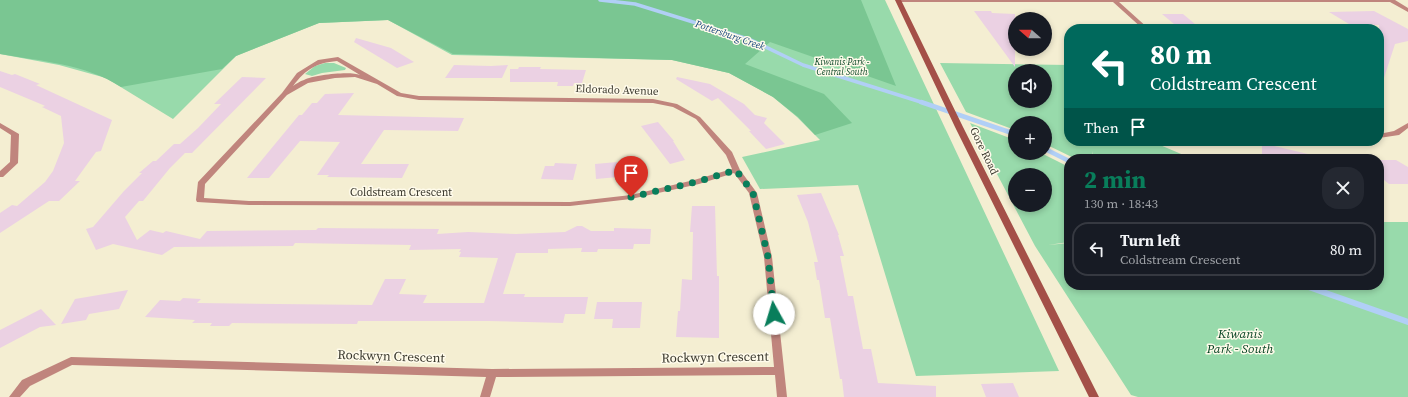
<!DOCTYPE html>
<html lang="en">
<head>
<meta charset="utf-8">
<style>
	:root { --surface:#171b24; --page:#242831; --text:#f1f3f6; --muted:#9ea1a6; --line:#363941; --accent:#097e5b }
	body { margin:0; font-family:"Source Serif 4",serif; background:var(--page); color:var(--text); height:100vh; display:flex; flex-direction:column; font-size:15px; white-space:nowrap }
	* { box-sizing:border-box; margin:0 }
	p { font-size:13px; color:var(--muted) }
	.icon { flex:none; width:22px; height:22px; fill:none; stroke:currentColor; stroke-width:2; stroke-linecap:round; stroke-linejoin:round }
	.map { position:relative; flex:1; overflow:hidden }
	.sheet { position:absolute; left:1064px; top:154px; width:320px; height:136px; display:flex; flex-direction:column; background:var(--surface); border-radius:16px; box-shadow:0 2px 6px #0003 }
	.sheet>* { flex:none }
	.top-card { position:absolute; left:1064px; top:24px; width:320px; height:122px; border-radius:16px; box-shadow:0 2px 6px #0003; background:#00695c; color:#fff; overflow:hidden }
	.needle { width:26px; rotate:291deg }
	.tools { position:absolute; left:1008px; top:12px; display:grid; gap:8px }
	.tools a { display:grid; place-items:center; width:44px; height:44px; border-radius:50%; background:var(--surface); box-shadow:0 2px 6px #0003; font-size:20px }
	.pin { position:absolute; display:grid; place-items:center; width:34px; height:34px; color:#fff; margin:-41px -17px; border-radius:50% 50% 50% 0; rotate:-45deg; box-shadow:0 0 4px #0007 }
	.pin .icon { rotate:45deg }
	.me { position:absolute; width:44px; margin:-22px; rotate:354deg; stroke-linejoin:round; filter:drop-shadow(0 0 3px #0008) }
	.turn { display:flex; align-items:center; gap:14px; height:84px; padding:0 20px; font-size:18px }
	.turn .icon { width:52px; height:52px; stroke-width:2.5 }
	.turn b { display:block; font-size:28px; line-height:34px }
	.then { display:flex; align-items:center; height:38px; padding:0 20px; background:#0003; gap:8px; font-size:15px }
	.round { display:grid; place-items:center; flex:none; width:42px; height:42px; border-radius:16px; background:var(--page) }
	.head { display:flex; align-items:center; justify-content:space-between; height:68px; padding:0 20px }
	h1 { font-size:24px; font-weight:700; line-height:30px; color:var(--accent) }
	ul { padding:0; list-style:none }
	li { display:flex; align-items:center; gap:12px; height:54px; margin:0 8px 6px; padding:0 12px; border:2px solid var(--line); border-radius:16px }
	li div { flex:1 }
	li b { display:block; font-size:15px }
	li em { font-style:normal }
	.map>svg:first-child { display:block }
	.green { fill:#98daab; fill-rule:evenodd }
	.forest { fill:#7ac692 }
	.lines { fill:none; stroke-linecap:round; stroke-linejoin:round }
	.stream-far2 { stroke:#b1cff6; stroke-width:3.5 }
	.stream-far1 { stroke:#b1cff6; stroke-width:4.5 }
	.stream { stroke:#b1cff6; stroke-width:6 }
	.building { fill:#ebd1e3 }
	.street { fill:#c0857d; fill-rule:evenodd }
	.secondary { fill:#a45048; fill-rule:evenodd }
	.route { stroke:#097e5b; stroke-width:7; stroke-dasharray:0 12.6 }
	.labels { text-anchor:middle; dominant-baseline:central; stroke-width:3; stroke-linejoin:round; paint-order:stroke }
	.far-park-label { font-size:9px; font-style:italic; fill:#013f1e; stroke:#fffbeb }
	.far-water-label { font-size:10px; font-style:italic; fill:#12427b; stroke:#fffbeb }
	.street-label { font-size:11px; fill:#39372c; stroke:#fffbeb }
	.near-park-label { font-size:13px; font-style:italic; fill:#013f1e; stroke:#fffbeb }
	.near-street-label { font-size:13px; fill:#39372c; stroke:#fffbeb }
</style>
</head>
<body>
<div class="map">
<svg width="1408" height="397" viewBox="0 0 1408 397">
	<rect width="100%" height="100%" fill="#f4eed2"/>
	<path class="green" d="M 0,0 L 885,0 L 1059,371 L 916,376 L 858,185 L 760,189 L 742,157 L 820,140 L 797,117 L 773,97 L 729,73 L 672,60 L 452,55 L 388,20 L 319,23 L 236,56 L 173,119 L 106,78 L 59,65 L 0,54 Z
		M 325,63 L 334,63 L 346,68 L 345,70 L 322,73 L 312,76 L 305,74 L 315,66 Z
		M 940,63 L 1069,65 L 1069,141 L 1160,141 L 1160,145 L 1193,159 L 1094,159 L 1092,151 L 1093,159 L 1076,159 L 1045,144 L 1045,123 L 1015,123 L 1015,130 L 966,112 ZM 1015,71 L 1045,71 L 1045,101 L 1015,101 Z
		M 970,123 L 1015,140 L 1015,153 L 1041,153 L 1069,167 L 1069,242 L 1048,245 L 1069,243 L 1069,285 L 1379,285 L 1379,222 L 1408,222 L 1408,397 L 1138,397 L 1131,395 L 1035,246 ZM 1015,175 L 1045,175 L 1045,205 L 1015,205 Z"/>
	<path class="forest" d="M 0,0 L 861,0 L 896,86 L 770,42 L 745,64 L 824,94 L 852,123 L 815,135 L 798,117 L 773,97 L 729,73 L 672,60 L 453,54 L 388,20 L 319,23 L 236,56 L 222,69 L 121,87 C 86,64 40,61 0,54 Z"/>
	<g class="lines">
		<path class="stream-far2" d="M 600,0 L 635,4 L 751,40 L 803,65 L 924,103"/>
		<path class="stream-far1" d="M 921,102 L 1015,134
			M 1045,149 L 1069,161"/>
		<path class="stream" d="M 1303,285 L 1408,322"/>
	</g>
	<path class="building" d="M 974,11 L 991,11 L 992,13 L 1015,14 L 1015,67 Z
		M 1374,11 L 1408,29 L 1408,41 L 1395,44 L 1382,84 L 1379,84 L 1379,25 L 1349,24 L 1329,12 Z
		M 1162,14 L 1183,14 L 1201,29 L 1180,29 Z
		M 356,38 L 391,48 L 414,62 L 397,68 L 354,42 Z
		M 454,65 L 491,66 L 508,65 L 502,78 L 445,78 Z
		M 519,67 L 541,67 L 540,69 L 586,70 L 582,83 L 574,83 L 573,86 L 557,86 L 558,82 L 510,82 L 510,69 L 518,69 Z
		M 0,71 L 12,75 L 15,74 L 40,84 L 36,85 L 112,120 L 101,151 L 96,152 L 75,181 L 80,181 L 59,201 L 49,201 L 0,233 L 0,213 L 12,205 L 17,206 L 45,182 L 53,171 L 64,143 L 61,116 L 42,107 L 45,106 L 43,105 L 0,87 Z
		M 242,77 L 266,78 L 192,153 L 185,153 L 170,168 L 143,201 L 139,201 L 125,217 L 137,240 L 150,230 L 163,233 L 166,231 L 200,239 L 207,231 L 316,230 L 318,228 L 439,229 L 437,234 L 468,232 L 516,234 L 565,232 L 577,226 L 582,226 L 591,231 L 614,231 L 614,228 L 651,229 L 650,244 L 634,244 L 633,249 L 598,249 L 597,252 L 581,252 L 582,248 L 548,249 L 548,253 L 516,253 L 503,294 L 525,294 L 524,297 L 588,297 L 585,314 L 565,314 L 563,323 L 489,321 L 358,321 L 357,324 L 232,323 L 229,326 L 210,326 L 212,323 L 192,323 L 195,320 L 145,317 L 160,300 L 180,301 L 183,298 L 201,299 L 197,303 L 372,305 L 385,279 L 406,279 L 399,294 L 427,295 L 423,303 L 484,303 L 498,258 L 459,257 L 461,252 L 459,252 L 461,249 L 409,250 L 411,245 L 295,243 L 293,246 L 174,247 L 162,255 L 113,244 L 96,250 L 86,229 L 93,227 L 124,191 L 142,173 L 139,173 L 153,161 L 156,161 L 174,144 L 180,144 L 198,128 L 221,104 L 214,104 Z
		M 677,77 L 710,84 L 744,104 L 755,115 L 767,118 L 764,123 L 785,144 L 766,149 L 749,131 L 751,131 L 718,98 L 712,101 L 676,79 Z
		M 354,93 L 338,115 L 464,118 L 458,131 L 384,130 L 361,164 L 409,164 L 402,178 L 327,177 L 329,175 L 317,175 L 340,142 L 300,141 L 269,178 L 247,178 L 299,115 L 302,115 L 312,103 L 317,103 L 325,94 Z
		M 658,122 L 674,141 L 673,141 L 685,160 L 670,164 L 641,126 Z
		M 1262,143 L 1308,154 L 1308,159 L 1262,159 Z
		M 1379,160 L 1396,160 L 1408,167 L 1408,184 L 1389,184 L 1379,176 Z
		M 617,162 L 618,177 L 596,179 L 595,164 Z
		M 555,163 L 577,164 L 573,180 L 541,179 L 545,166 L 554,166 Z
		M 821,193 L 839,235 L 838,235 L 844,256 L 840,256 L 848,296 L 853,296 L 863,349 L 871,349 L 878,383 L 936,386 L 936,397 L 844,397 L 842,379 L 840,379 L 830,318 L 825,318 L 819,280 L 817,280 L 814,262 L 818,262 L 808,222 L 797,195 Z
		M 692,206 L 715,206 L 717,276 L 719,276 L 719,338 L 676,337 L 678,311 L 680,311 L 682,279 L 692,280 L 693,232 L 690,232 Z
		M 128,290 L 119,309 L 89,314 L 86,320 L 61,324 L 75,299 Z
		M 597,302 L 642,302 L 640,328 L 612,328 L 613,319 L 594,319 Z
		M 41,309 L 56,325 L 40,327 L 0,348 L 0,330 Z
		M 1013,383 L 1019,397 L 986,397 L 981,384 Z"/>
	<g class="lines">
		<path class="street" d="M 895,0 L 1395,0 L 1408,8 L 1408,12 L 1390,2 L 1119,2 L 1149,29 L 1143,29 L 1113,2 L 898,2 Z
			M 338,57 L 401,93 L 419,96 L 653,99 L 677,104 L 700,117 L 732,152 L 740,170 L 757,193 L 772,257 L 787,397 L 777,397 L 775,375 L 496,377 L 490,397 L 480,397 L 486,377 L 72,365 L 30,386 L 20,397 L 9,397 L 22,380 L 71,357 L 492,369 L 774,367 L 764,257 L 749,193 L 734,173 L 699,184 L 631,199 L 570,206 L 249,205 L 197,202 L 196,200 L 198,182 L 282,93 L 297,73 L 318,60 ZM 337,61 L 360,75 C 350,71 314,75 304,80 C 300,81 296,84 293,86 C 306,69 316,63 337,61 ZM 355,77 L 377,84 L 397,96 L 419,100 L 653,103 L 673,107 L 696,119 L 726,155 L 732,169 L 694,180 L 631,195 L 570,202 L 249,201 L 204,198 L 205,184 L 287,95 L 308,83 L 335,78 Z
			M 0,123 L 19,134 L 18,163 L 3,177 L 0,177 L 0,171 L 10,162 L 11,135 L 0,128 Z
			M 1408,123 L 1408,128 L 1399,135 L 1379,138 L 1379,134 L 1394,131 Z"/>
		<path class="secondary" d="M 895,0 L 901,0 L 963,127 L 1099,397 L 1089,397 L 955,127 Z"/>
	</g>
	<g class="lines">
		<path class="route" d="M 631,197 L 696,182 L 736,170 L 753,193 L 768,257 L 774,314"/>
	</g>
	<g class="labels">
		<g class="far-park-label">
			<text x="842" y="62">Kiwanis Park -<tspan x="842" dy="10">Central South</tspan></text>
		</g>
		<g class="far-water-label">
			<text transform="translate(730 35) rotate(19)">Pottersburg Creek</text>
		</g>
		<g class="street-label">
			<text transform="translate(617 90) rotate(2)">Eldorado Avenue</text>
			<text transform="translate(984 151) rotate(64)">Gore Road</text>
			<text x="401" y="192">Coldstream Crescent</text>
		</g>
		<g class="near-park-label">
			<text x="1240" y="333">Kiwanis<tspan x="1240" dy="15">Park - South</tspan></text>
		</g>
		<g class="near-street-label">
			<text transform="translate(391 356) rotate(2)">Rockwyn Crescent</text>
			<text transform="translate(715 357) rotate(-1)">Rockwyn Crescent</text>
		</g>
	</g>
</svg>
<div class="tools">
<a><svg class="needle" viewBox="-14 -14 28 28"><path d="M0-13l5 13h-10z" fill="#e53935"/><path d="M0 13l5-13h-10z" fill="#9ea1a6"/></svg></a>
<a><svg class="icon" aria-label="sound" viewBox="0 0 24 24"><path d="M4 9h4l5-4v14l-5-4H4zM17 9q2 3 0 6"/></svg></a>
<a>+</a>
<a>−</a>
</div>
<div class="pin" style="left:631px;top:197px;background:#d93025"><svg class="icon" aria-label="arrive" viewBox="0 0 24 24"><path d="M6 21V4h12l-3 4 3 4H6"/></svg></div>
<svg class="me" style="left:774px;top:314px" viewBox="-20 -20 40 40"><circle r="19" fill="#fff"/><path d="M0-13L10 11 0 6-10 11z" fill="#097e5b"/></svg>
<div class="top-card">
<div class="turn"><svg class="icon" aria-label="left" viewBox="0 0 24 24"><path d="M17 20v-9H6M10 6l-5 5 5 5"/></svg><div><b>80 m</b>Coldstream Crescent</div></div>
<div class="then">Then<svg class="icon" aria-label="arrive" viewBox="0 0 24 24"><path d="M6 21V4h12l-3 4 3 4H6"/></svg></div>
</div>
<section class="sheet">
<div class="head"><div><h1>2 min</h1><p>130 m · 18:43</p></div><a class="round"><svg class="icon" aria-label="close" viewBox="0 0 24 24"><path d="M6 6l12 12M18 6L6 18"/></svg></a></div>
<ul>
<li><svg class="icon" aria-label="left" viewBox="0 0 24 24"><path d="M17 20v-9H6M10 6l-5 5 5 5"/></svg><div><b>Turn left</b><p>Coldstream Crescent</p></div><em>80 m</em></li>
</ul>
</section>
</div>
</body>
</html>
